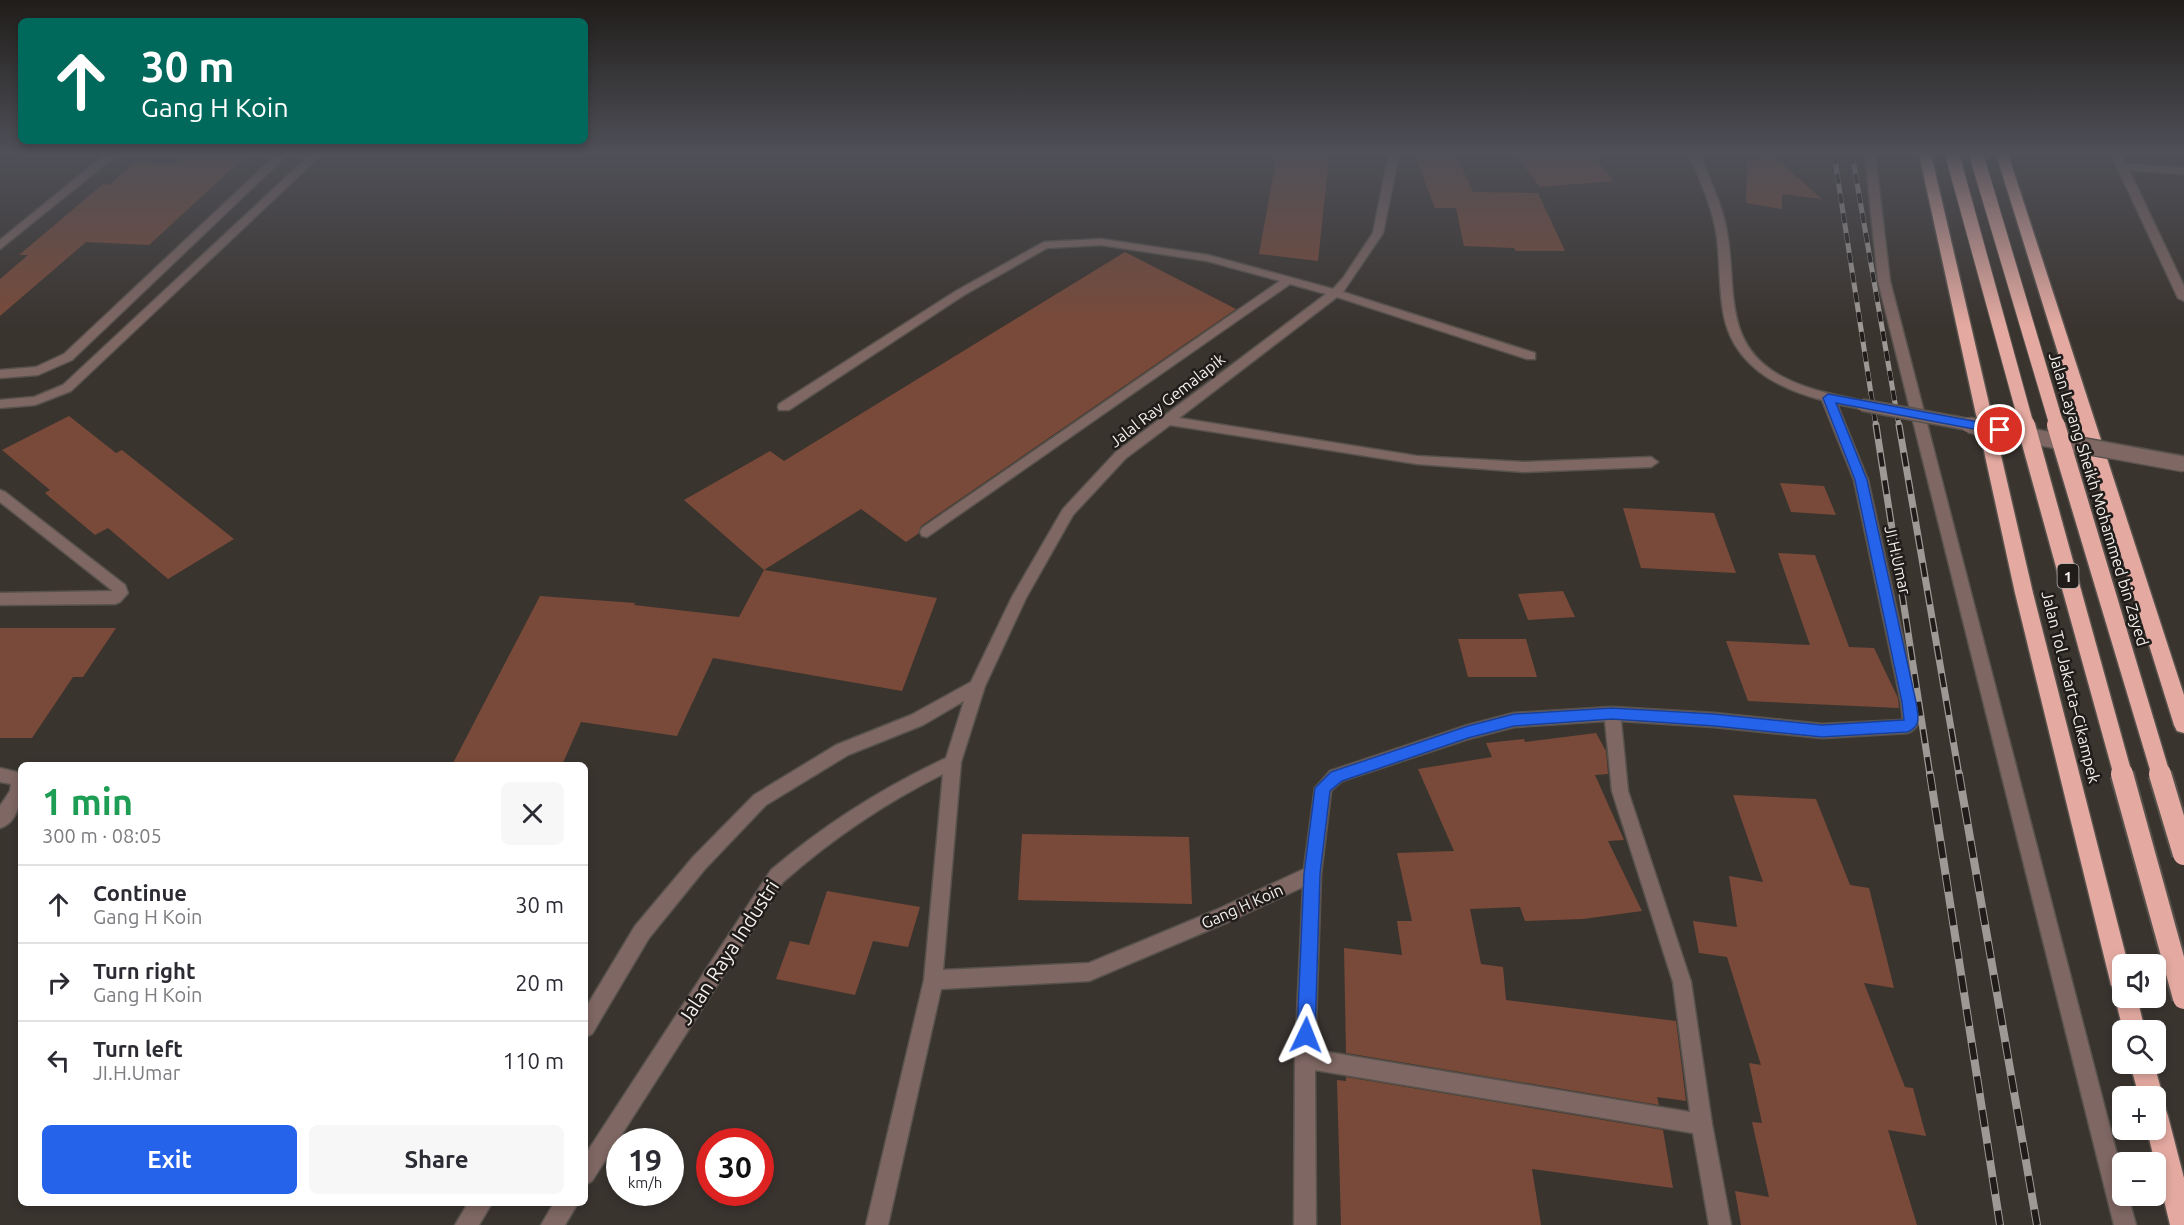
<!DOCTYPE html>
<html lang="en">
<head>
<meta charset="utf-8">
<style>
	:root { --surface:#fff; --page:#f7f7f7; --text:#2b2b33; --muted:#7c7c81; --line:#e1e1e2; --accent:#2563eb }
	body { margin:0; font-family:Ubuntu,sans-serif; background:var(--page); color:var(--text); height:100vh; display:flex; flex-direction:column; font-size:22px; white-space:nowrap }
	* { box-sizing:border-box; margin:0 }
	p { font-size:20px; color:var(--muted) }
	.icon { flex:none; width:33px; height:33px; fill:none; stroke:currentColor; stroke-width:2; stroke-linecap:round; stroke-linejoin:round }
	.map { position:relative; flex:1; overflow:hidden }
	.drawer { position:absolute; left:18px; top:762px; width:570px; height:444px; display:flex; flex-direction:column; background:var(--surface); border-radius:9px; box-shadow:0 3px 9px #0003 }
	.drawer>* { flex:none }
	.hud { position:absolute; left:18px; top:18px; width:570px; height:126px; border-radius:9px; box-shadow:0 3px 9px #0003; background:#00695c; color:#fff; overflow:hidden }
	.buttons { position:absolute; left:2112px; top:954px; display:grid; gap:12px }
	.buttons a { display:grid; place-items:center; width:54px; height:54px; border-radius:9px; background:var(--surface); box-shadow:0 3px 9px #0003; font-size:30px }
	.speed { position:absolute; left:606px; top:1128px; display:flex; gap:12px; font-size:30px; font-weight:700; text-align:center }
	.speed>* { display:grid; place-content:center; width:78px; height:78px; border-radius:50%; background:var(--surface); box-shadow:0 3px 9px #0003; line-height:1 }
	.speed small { font-size:15px; font-weight:400 }
	.speed .limit { border:9px solid #d22; background:#fff; color:#111 }
	.pin { position:absolute; display:grid; place-items:center; width:51px; height:51px; color:#fff; margin:-26px; border:3px solid #fff; border-radius:50%; box-shadow:0 2px 6px #0007 }
	.me { position:absolute; width:66px; margin:-33px; rotate:2deg; stroke-linejoin:round; filter:drop-shadow(0 0 4px #0008) }
	.turn { display:flex; align-items:center; gap:21px; height:126px; padding:0 24px; font-size:27px }
	.turn .icon { width:78px; height:78px; stroke-width:2.5 }
	.turn b { display:block; font-size:42px; line-height:51px }
	.round { display:grid; place-items:center; flex:none; width:63px; height:63px; border-radius:9px; background:var(--page) }
	.head { display:flex; align-items:center; justify-content:space-between; height:102px; padding:0 24px }
	h1 { font-size:36px; font-weight:700; line-height:45px; color:#1e9e55 }
	.action { display:flex; gap:12px; margin-top:auto; padding:12px 24px }
	.action a { flex:1; height:69px; border-radius:9px; background:var(--accent); color:#fff; font-size:24px; font-weight:700; line-height:69px; text-align:center }
	.action a+a { background:var(--page); color:var(--text) }
	ul { padding:0; list-style:none }
	li { display:flex; align-items:center; gap:18px; height:78px; padding:0 24px; border-top:2px solid var(--line) }
	li div { flex:1 }
	li b { display:block; font-size:22px }
	li em { font-style:normal }
	.map>svg:first-child { display:block }
	.building { fill:#794a39 }
	.lines { fill:none; stroke-linecap:round; stroke-linejoin:round }
	.minor-casing { stroke:#58524d; stroke-width:3 }
	.highway-casing { stroke:#58524d; stroke-width:3 }
	.minor { fill:#7f6763; fill-rule:evenodd }
	.highway { fill:#e4aaa1; fill-rule:evenodd }
	.rail-far2-casing { stroke:#9e9995; stroke-width:5 }
	.rail-far1-casing { stroke:#9e9995; stroke-width:7 }
	.rail-casing { stroke:#9e9995; stroke-width:8 }
	.rail-far2 { stroke:#1f1c1a; stroke-width:4; stroke-dasharray:10; stroke-linecap:butt }
	.rail-far1 { stroke:#1f1c1a; stroke-width:4.5; stroke-dasharray:14; stroke-linecap:butt }
	.rail { stroke:#1f1c1a; stroke-width:6; stroke-dasharray:17; stroke-linecap:butt }
	.minor-bridge-far1-casing { stroke:#58524d; stroke-width:14; stroke-linecap:butt }
	.minor-bridge-casing { stroke:#58524d; stroke-width:18; stroke-linecap:butt }
	.highway-bridge-far2-casing { stroke:#58524d; stroke-width:16; stroke-linecap:butt }
	.highway-bridge-far1-casing { stroke:#58524d; stroke-width:21; stroke-linecap:butt }
	.highway-bridge-casing { stroke:#58524d; stroke-width:26; stroke-linecap:butt }
	.minor-bridge-far1 { stroke:#7f6763; stroke-width:11 }
	.minor-bridge { stroke:#7f6763; stroke-width:15 }
	.highway-bridge-far2 { stroke:#e4aaa1; stroke-width:14 }
	.highway-bridge-far1 { stroke:#e4aaa1; stroke-width:18 }
	.highway-bridge { stroke:#e4aaa1; stroke-width:22 }
	.route { fill:#2563eb; stroke:#184099; stroke-width:1.5 }
	.labels { text-anchor:middle; dominant-baseline:central; stroke-width:5; stroke-linejoin:round; paint-order:stroke }
	.shield { fill:#1f1c1a; stroke:#b4b0ae; stroke-width:1.5 }
	.shield-label { font-size:15px; font-weight:bold; fill:#f4f0ed }
	.street-label { font-size:16px; fill:#f4f0ed; stroke:#1f1c1a }
	.near-street-label { font-size:20px; fill:#f4f0ed; stroke:#1f1c1a }
</style>
</head>
<body>
<div class="map">
<svg width="2184" height="1225" viewBox="0 0 2184 1225">
	<rect width="100%" height="100%" fill="#3a342f"/>
	<path class="building" d="M 186,154 L 248,154 L 149,245 L 86,242 L 0,316 L 0,279 L 28,255 L 19,255 L 103,184 L 109,185 L 135,162 L 175,164 Z
		M 1277,154 L 1329,159 L 1318,261 L 1259,254 Z
		M 1515,154 L 1591,154 L 1614,181 L 1540,187 Z
		M 1776,158 L 1822,199 L 1782,194 L 1782,209 L 1746,203 L 1747,161 Z
		M 1416,159 L 1458,159 L 1473,192 L 1538,193 L 1565,251 L 1516,251 L 1514,248 L 1464,246 L 1456,208 L 1435,208 Z
		M 1125,252 L 1236,309 L 921,526 L 918,534 L 906,542 L 861,509 L 764,570 L 684,500 L 770,451 L 784,461 Z
		M 69,416 L 116,453 L 122,450 L 234,539 L 168,579 L 108,528 L 95,535 L 45,493 L 50,490 L 2,450 Z
		M 1780,483 L 1824,486 L 1836,515 L 1791,512 Z
		M 1623,508 L 1714,513 L 1736,573 L 1641,568 Z
		M 1778,553 L 1815,555 L 1849,647 L 1874,648 L 1898,698 L 1899,708 L 1748,701 L 1726,641 L 1810,645 Z
		M 764,570 L 937,598 L 902,691 L 713,658 L 677,736 L 581,722 L 562,765 L 452,765 L 540,596 L 635,603 L 634,605 L 739,617 Z
		M 1563,591 L 1575,617 L 1528,620 L 1518,594 Z
		M 0,628 L 116,628 L 83,677 L 73,677 L 32,738 L 0,738 Z
		M 1458,639 L 1526,639 L 1537,677 L 1468,677 Z
		M 1596,733 L 1606,751 L 1608,774 L 1595,775 L 1624,840 L 1608,841 L 1642,911 L 1583,919 L 1525,921 L 1520,907 L 1470,909 L 1481,964 L 1503,967 L 1506,1000 L 1676,1021 L 1686,1101 L 1657,1097 L 1659,1105 L 1346,1053 L 1344,948 L 1402,955 L 1397,921 L 1412,921 L 1397,853 L 1454,851 L 1418,769 L 1492,757 L 1486,743 L 1524,739 L 1525,742 Z
		M 1733,795 L 1816,799 L 1850,885 L 1869,888 L 1894,988 L 1864,983 L 1905,1087 L 1913,1088 L 1926,1136 L 1888,1130 L 1917,1225 L 1741,1225 L 1735,1191 L 1769,1197 L 1752,1122 L 1762,1123 L 1749,1063 L 1761,1065 L 1727,957 L 1699,953 L 1693,921 L 1737,927 L 1729,876 L 1763,882 Z
		M 1022,834 L 1189,837 L 1192,904 L 1018,900 Z
		M 827,891 L 920,907 L 908,947 L 873,941 L 855,995 L 776,979 L 790,941 L 809,945 Z
		M 1346,1077 L 1663,1130 L 1673,1188 L 1532,1169 L 1541,1225 L 1341,1225 L 1337,1080 L 1346,1081 Z"/>
	<g class="lines">
		<g class="minor-casing">
			<path id="minor" d="M 106,154 L 118,154 L 0,249 L 0,240 Z
				M 277,154 L 288,154 L 72,360 L 38,375 L 0,378 L 0,370 L 36,367 L 64,354 Z
				M 311,154 L 322,154 L 71,391 L 35,405 L 0,408 L 0,400 L 34,397 L 63,385 Z
				M 1389,154 L 1399,154 L 1383,233 L 1343,292 L 1535,353 L 1535,359 L 1527,359 L 1337,297 L 1179,418 L 1417,456 L 1524,462 L 1651,457 L 1658,462 L 1651,467 L 1524,472 L 1417,464 L 1170,425 L 1126,458 L 1073,515 L 1026,598 L 985,686 L 961,762 L 943,970 L 1089,963 L 1216,910 L 1304,869 L 1315,788 L 1330,771 L 1468,725 L 1514,713 L 1612,707 L 1714,713 L 1822,724 L 1903,720 L 1901,702 L 1854,480 L 1822,400 C 1775,388 1731,363 1723,311 C 1719,287 1720,262 1717,237 C 1713,208 1700,181 1689,154 L 1699,154 C 1709,178 1721,202 1726,227 C 1738,286 1720,344 1783,377 C 1809,391 1838,395 1867,402 L 1868,405 L 1862,409 L 1837,404 L 1868,480 L 1917,702 C 1918,716 1923,727 1907,733 L 1822,738 L 1714,727 L 1621,721 L 1628,791 L 1691,982 L 1712,1124 L 1731,1225 L 1709,1225 L 1693,1133 L 1315,1070 L 1316,1225 L 1294,1225 L 1295,1058 L 1303,887 L 1228,922 L 1089,981 L 941,989 L 888,1225 L 866,1225 L 924,980 L 943,774 C 885,803 832,839 783,882 L 592,1181 L 585,1185 L 585,1155 L 771,870 C 825,824 882,788 946,758 L 964,701 L 923,725 L 848,755 L 766,805 L 705,869 L 649,938 L 592,1034 L 585,1037 L 585,1009 L 635,926 L 693,857 L 754,795 L 836,745 L 911,715 L 971,682 L 1012,597 L 1063,509 L 1116,452 L 1326,294 L 1290,284 L 927,537 L 922,536 L 920,532 L 922,528 L 1280,281 L 1207,261 L 1101,245 L 1047,248 L 964,295 L 789,410 L 779,410 L 778,407 L 779,404 L 956,291 L 1044,242 L 1101,239 L 1208,255 L 1333,289 L 1343,278 L 1373,233 ZM 1605,721 L 1612,791 L 1673,982 L 1690,1112 L 1315,1050 L 1321,874 L 1331,791 L 1342,781 L 1468,739 L 1514,727 Z
				M 1865,154 L 1875,154 L 1890,281 L 2122,1174 L 2122,1196 L 2128,1196 L 2136,1225 L 2114,1225 L 1878,281 Z
				M 2111,154 L 2121,154 L 2126,164 L 2184,168 L 2184,174 L 2129,170 L 2184,286 L 2184,301 L 2178,298 Z
				M 0,490 L 5,492 L 125,585 L 128,593 L 120,602 L 115,604 L 0,605 L 0,593 L 113,591 L 0,502 Z
				M 0,768 L 21,773 C 21,792 22,821 0,828 L 0,806 L 10,791 L 11,784 L 0,782 Z
				M 468,1203 L 492,1203 L 479,1225 L 455,1225 Z
				M 554,1203 L 578,1203 L 565,1225 L 541,1225 Z"/>
		</g>
		<g class="highway-casing">
			<path id="highway" d="M 1919,154 L 1931,154 L 2033,593 L 2128,964 L 2122,964 L 2122,998 L 2137,998 L 2145,1030 L 2123,1030 L 2115,998 L 2116,994 L 2111,985 L 2015,593 Z
				M 1996,154 L 2008,154 L 2184,695 L 2184,733 L 2177,731 L 2174,725 Z
				M 2130,1064 L 2154,1064 L 2163,1096 L 2159,1105 L 2165,1107 L 2168,1116 L 2184,1178 L 2184,1225 L 2170,1225 L 2147,1130 L 2156,1130 L 2156,1096 L 2139,1096 Z"/>
		</g>
		<use href="#minor" class="minor"/>
		<use href="#highway" class="highway"/>
		<g class="rail-far2-casing">
			<path id="rail-far2" d="M 1834,154 L 1876,426
				M 1852,154 L 1899,426"/>
		</g>
		<g class="rail-far1-casing">
			<path id="rail-far1" d="M 1876,425 L 1930,775
				M 1899,425 L 1959,775"/>
		</g>
		<g class="rail-casing">
			<path id="rail" d="M 1930,774 L 2000,1225
				M 1959,774 L 2037,1225"/>
		</g>
		<use href="#rail-far2" class="rail-far2"/>
		<use href="#rail-far1" class="rail-far1"/>
		<use href="#rail" class="rail"/>
		<g class="minor-bridge-far1-casing">
			<path id="minor-bridge-far1" d="M 1862,405 L 1977,426"/>
		</g>
		<g class="minor-bridge-casing">
			<path id="minor-bridge" d="M 1969,425 L 2184,464"/>
		</g>
		<g class="highway-bridge-far2-casing">
			<path id="highway-bridge-far2" d="M 1952,154 L 2027,426
				M 1976,154 L 2057,426"/>
		</g>
		<g class="highway-bridge-far1-casing">
			<path id="highway-bridge-far1" d="M 2026,425 L 2123,775
				M 2056,425 L 2161,775"/>
		</g>
		<g class="highway-bridge-casing">
			<path id="highway-bridge" d="M 2122,774 L 2184,998
				M 2160,774 L 2184,854"/>
		</g>
		<use href="#minor-bridge-far1" class="minor-bridge-far1"/>
		<use href="#minor-bridge" class="minor-bridge"/>
		<use href="#highway-bridge-far2" class="highway-bridge-far2"/>
		<use href="#highway-bridge-far1" class="highway-bridge-far1"/>
		<use href="#highway-bridge" class="highway-bridge"/>
	</g>
	<linearGradient id="sky" x2="0" y2="1"><stop stop-color="#201d1a"/><stop offset="0.47" stop-color="#4f5058"/><stop offset="1" stop-color="#4f5058" stop-opacity="0"/></linearGradient>
	<rect width="2184" height="326" fill="url(#sky)"/>
	<path class="route" d="M 1828,394 L 2000,426 L 2006,430 L 2000,434 L 1836,403 L 1867,480 L 1916,702 C 1918,715 1922,727 1907,732 L 1822,737 L 1714,726 L 1612,719 L 1514,726 L 1468,738 L 1342,781 L 1330,791 L 1320,874 L 1315,1035 L 1312,1041 L 1306,1043 L 1300,1041 L 1297,1035 L 1304,874 L 1315,788 L 1331,772 L 1468,726 L 1514,714 L 1612,708 L 1714,714 L 1822,725 L 1904,720 L 1902,702 L 1855,480 L 1823,398 Z"/>
	<g class="labels">
		<rect class="shield" x="2057.5" y="564" width="21" height="24" rx="4.5"/>
		<g class="shield-label">
			<text x="2068" y="576">1</text>
		</g>
		<g class="street-label">
			<text transform="translate(1167 400) rotate(-38)">Jalal Ray Gemalapik</text>
			<text transform="translate(2099 499) rotate(73)">Jalan Layang Sheikh Mohammed bin Zayed</text>
			<text transform="translate(1898 560) rotate(77)">JI.H.Umar</text>
			<text transform="translate(2071 687) rotate(76)">Jalan Tol Jakarta–Cikampek</text>
			<text transform="translate(1242 906) rotate(-24)">Gang H Koin</text>
		</g>
		<g class="near-street-label">
			<text transform="translate(728 952) rotate(-57)">Jalan Raya Industri</text>
		</g>
	</g>
</svg>
<div class="buttons">
<a><svg class="icon" aria-label="sound" viewBox="0 0 24 24"><path d="M4 9h4l5-4v14l-5-4H4zM17 9q2 3 0 6"/></svg></a>
<a><svg class="icon" aria-label="search" viewBox="0 0 24 24"><circle cx="10" cy="10" r="6"/><path d="M15 15l6 6"/></svg></a>
<a>+</a>
<a>−</a>
</div>
<div class="speed"><div>19<small>km/h</small></div><div class="limit">30</div></div>
<div class="pin" style="left:2000px;top:430px;background:#d93025"><svg class="icon" aria-label="arrive" viewBox="0 0 24 24"><path d="M6 21V4h12l-3 4 3 4H6"/></svg></div>
<svg class="me" style="left:1306px;top:1035px" viewBox="-20 -20 40 40"><path d="M0-17L14 15 0 8-14 15z" fill="#2563eb" stroke="#fff" stroke-width="4"/></svg>
<div class="hud">
<div class="turn"><svg class="icon" aria-label="ahead" viewBox="0 0 24 24"><path d="M12 20V5M6 11l6-6 6 6"/></svg><div><b>30 m</b>Gang H Koin</div></div>
</div>
<section class="drawer">
<div class="head"><div><h1>1 min</h1><p>300 m · 08:05</p></div><a class="round"><svg class="icon" aria-label="close" viewBox="0 0 24 24"><path d="M6 6l12 12M18 6L6 18"/></svg></a></div>
<ul>
<li><svg class="icon" aria-label="ahead" viewBox="0 0 24 24"><path d="M12 20V5M6 11l6-6 6 6"/></svg><div><b>Continue</b><p>Gang H Koin</p></div><em>30 m</em></li>
<li><svg class="icon" aria-label="right" viewBox="0 0 24 24"><path d="M7 20v-9h11M14 6l5 5-5 5"/></svg><div><b>Turn right</b><p>Gang H Koin</p></div><em>20 m</em></li>
<li><svg class="icon" aria-label="left" viewBox="0 0 24 24"><path d="M17 20v-9H6M10 6l-5 5 5 5"/></svg><div><b>Turn left</b><p>JI.H.Umar</p></div><em>110 m</em></li>
</ul>
<div class="action"><a>Exit</a><a>Share</a></div>
</section>
</div>
</body>
</html>
